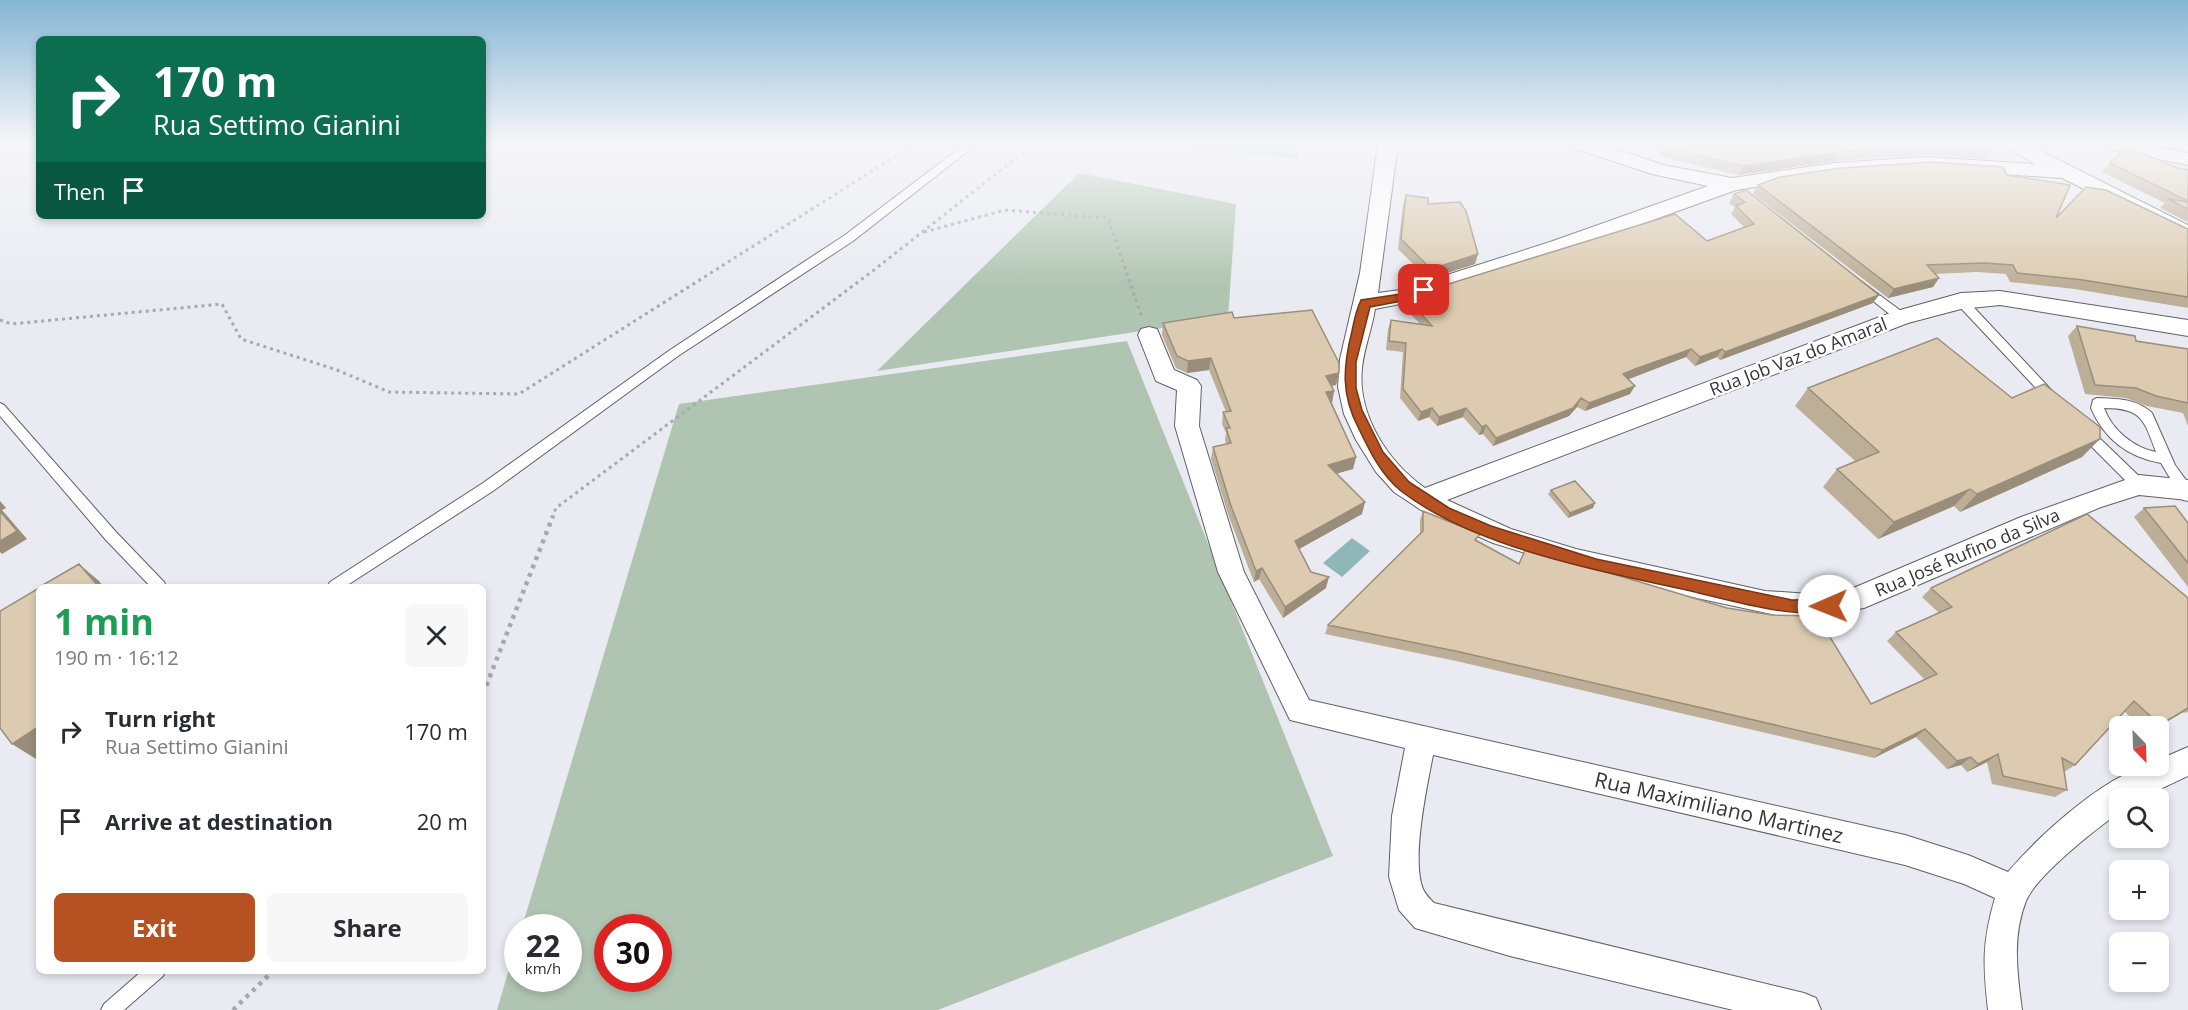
<!DOCTYPE html>
<html lang="en">
<head>
<meta charset="utf-8">
<style>
	:root { --surface:#fff; --page:#f7f7f7; --text:#2b2b33; --muted:#7c7c81; --accent:#b65121 }
	body { margin:0; font-family:"Open Sans",sans-serif; background:var(--page); color:var(--text); height:100vh; display:flex; flex-direction:column; font-size:22px; white-space:nowrap }
	* { box-sizing:border-box; margin:0 }
	p { font-size:20px; color:var(--muted) }
	.icon { flex:none; width:33px; height:33px; fill:none; stroke:currentColor; stroke-width:2; stroke-linecap:round; stroke-linejoin:round }
	.map { position:relative; flex:1; overflow:hidden }
	.panel { position:absolute; left:36px; top:584px; width:450px; height:390px; display:flex; flex-direction:column; background:var(--surface); border-radius:9px; box-shadow:0 3px 9px #0003 }
	.panel>* { flex:none }
	.top-card { position:absolute; left:36px; top:36px; width:450px; height:183px; border-radius:9px; box-shadow:0 3px 9px #0003; background:#0b6e4f; color:#fff; overflow:hidden }
	.needle { width:39px; rotate:157deg }
	.buttons { position:absolute; left:2109px; top:716px; display:grid; gap:12px }
	.buttons a { display:grid; place-items:center; width:60px; height:60px; border-radius:9px; background:var(--surface); box-shadow:0 3px 9px #0003; font-size:30px }
	.speed { position:absolute; left:504px; top:914px; display:flex; gap:12px; font-size:30px; font-weight:700; text-align:center }
	.speed>* { display:grid; place-content:center; width:78px; height:78px; border-radius:50%; background:var(--surface); box-shadow:0 3px 9px #0003; line-height:1 }
	.speed small { font-size:15px; font-weight:400 }
	.speed .limit { border:9px solid #d22; background:#fff; color:#111 }
	.pin { position:absolute; display:grid; place-items:center; width:51px; height:51px; color:#fff; margin:-26px; border-radius:12px; box-shadow:0 3px 9px #0006 }
	.me { position:absolute; width:66px; margin:-33px; rotate:269deg; stroke-linejoin:round; filter:drop-shadow(0 0 4px #0008) }
	.turn { display:flex; align-items:center; gap:21px; height:126px; padding:0 18px; font-size:27px }
	.turn .icon { width:78px; height:78px; stroke-width:2.5 }
	.turn b { display:block; font-size:42px; line-height:51px }
	.then { display:flex; align-items:center; height:57px; padding:0 18px; background:#0003; gap:12px; font-size:22px }
	.round { display:grid; place-items:center; flex:none; width:63px; height:63px; border-radius:9px; background:var(--page) }
	.head { display:flex; align-items:center; justify-content:space-between; height:102px; padding:0 18px }
	h1 { font-size:36px; font-weight:700; line-height:45px; color:#1e9e55 }
	.cta { display:flex; gap:12px; margin-top:auto; padding:12px 18px }
	.cta a { flex:1; height:69px; border-radius:9px; background:var(--accent); color:#fff; font-size:24px; font-weight:700; line-height:69px; text-align:center }
	.cta a+a { background:var(--page); color:var(--text) }
	ul { padding:0; list-style:none }
	li { display:flex; align-items:center; gap:18px; height:90px; padding:0 18px }
	li div { flex:1 }
	li b { display:block; font-size:22px }
	li em { font-style:normal }
	.map>svg:first-child { display:block }
	.green { fill:#b0c5b1; fill-rule:evenodd }
	.water { fill:#90b7b8 }
	.lines { fill:none; stroke-linecap:round; stroke-linejoin:round }
	.lane-casing { stroke:#606066; stroke-width:2 }
	.street-casing { stroke:#606066; stroke-width:2 }
	.path-far1 { stroke:#a8a9af; stroke-width:3; stroke-dasharray:3 4; stroke-linecap:butt }
	.path { stroke:#a8a9af; stroke-width:4.5; stroke-dasharray:4 5; stroke-linecap:butt }
	.lane { fill:#fff; fill-rule:evenodd }
	.street { fill:#fff; fill-rule:evenodd }
	.wall { fill:#bdaf97 }
	.shaded-wall { fill:#9a8e7b }
	.building { fill:#dccbb0; stroke:#9a8e7b; stroke-width:1.5 }
	.route { fill:#b65121; stroke:#763515; stroke-width:1.5 }
	.labels { text-anchor:middle; dominant-baseline:central; stroke-width:5; stroke-linejoin:round; paint-order:stroke }
	.street-label { font-size:18px; fill:#37373a; stroke:#fff }
	.near-street-label { font-size:21px; fill:#37373a; stroke:#fff }
</style>
</head>
<body>
<div class="map">
<svg width="2188" height="1010" viewBox="0 0 2188 1010">
	<rect width="100%" height="100%" fill="#eaebf2"/>
	<path class="green" d="M 1159,144 L 1299,144 L 1297,159 Z
		M 1079,173 L 1236,204 L 1228,318 L 877,371 Z
		M 1127,341 L 1333,856 L 938,1010 L 497,1010 L 517,942 L 518,978 L 568,978 L 568,927 L 522,927 L 679,404 ZM 608,927 L 658,927 L 658,978 L 608,978 Z"/>
	<path class="water" d="M 1352,538 L 1370,551 L 1342,577 L 1323,563 Z"/>
	<g class="lines">
		<g class="lane-casing">
			<path id="lane" d="M 965,144 L 977,144 L 853,241 L 678,356 L 493,491 L 346,586 L 328,586 L 330,582 L 483,483 L 670,350 L 845,235 Z
				M 1862,282 L 1905,314 L 1907,317 L 1905,320 L 1897,320 L 1858,289 L 1856,286 L 1858,283 Z
				M 1961,297 L 1965,298 L 2056,395 L 2058,398 L 2056,401 L 2048,401 L 1957,304 L 1955,301 Z
				M 2097,398 C 2117,399 2136,398 2152,413 L 2175,465 L 2188,483 L 2188,501 L 2183,500 L 2161,463 C 2128,457 2104,439 2091,408 L 2093,400 ZM 2104,408 C 2142,408 2144,420 2156,452 C 2134,448 2112,430 2104,408 Z
				M 0,403 L 4,405 L 116,532 L 164,582 L 166,586 L 150,586 L 106,540 L 0,416 Z
				M 2084,426 L 2089,428 L 2144,481 L 2146,485 L 2144,489 L 2134,489 L 2079,434 L 2078,431 L 2079,428 Z
				M 143,970 L 166,970 L 163,976 L 124,1010 L 101,1010 L 104,1004 Z"/>
		</g>
		<g class="street-casing">
			<path id="street" d="M 1378,144 L 1398,144 L 1378,293 L 1400,290 L 1550,242 L 1708,186 L 1652,174 L 1573,148 L 1571,144 L 1601,144 L 1663,165 L 1732,178 L 1835,163 L 1926,157 L 2035,164 L 2002,144 L 2027,144 L 2188,225 L 2188,241 L 2062,178 L 1926,169 L 1835,175 L 1736,190 L 1564,252 L 1410,302 L 1375,309 C 1372,329 1364,348 1362,368 C 1357,415 1388,462 1425,488 L 1893,312 L 1961,293 L 2000,291 L 2188,320 L 2188,336 L 2000,305 L 1961,309 L 1908,323 L 1447,500 L 1511,529 L 1576,549 L 1765,591 L 1810,594 L 1851,589 L 2021,517 L 2139,475 L 2188,480 L 2188,500 L 2139,495 L 2101,507 L 1864,608 L 1820,616 L 1776,615 L 1613,580 L 1493,543 L 1424,512 L 1394,492 L 1376,472 L 1356,440 L 1344,414 L 1338,387 L 1340,359 L 1360,273 Z
				M 2104,144 L 2145,144 L 2188,153 L 2188,165 L 2113,150 Z
				M 1149,327 L 1157,329 L 1174,370 L 1197,380 L 1201,386 L 1199,426 L 1244,572 L 1309,700 L 1905,835 L 1968,855 L 2008,872 C 2036,839 2114,765 2158,765 L 2158,760 L 2188,747 L 2188,776 L 2141,798 L 2120,798 L 2120,812 C 2097,828 2036,876 2026,901 C 2012,937 2017,972 2022,1010 L 1988,1010 C 1983,965 1982,942 1995,898 L 1964,884 L 1905,865 L 1433,755 C 1427,786 1411,860 1423,889 C 1425,894 1430,899 1434,903 L 1804,993 L 1816,998 L 1821,1010 L 1733,1010 L 1510,956 L 1415,928 L 1399,910 L 1389,877 L 1392,816 L 1405,748 L 1290,720 L 1218,572 L 1175,426 L 1177,390 L 1156,381 L 1138,335 L 1141,329 Z"/>
		</g>
		<path class="path-far1" d="M 924,232 L 1005,210 L 1108,218 L 1141,315
			M 0,320 L 11,324 L 222,304 L 241,339 L 337,370 L 389,392 L 519,394 L 915,144
			M 552,518 L 556,508 L 874,270 L 1034,144"/>
		<path class="path" d="M 483,694 L 553,516
			M 233,1010 L 274,970"/>
		<use href="#lane" class="lane"/>
		<use href="#street" class="street"/>
	</g>
	<path class="wall" d="M 1645,144 L 1990,144 L 1993,150 L 1987,159 L 1926,155 L 1835,161 L 1738,175 L 1659,156 L 1660,149 Z
		M 2110,163 L 2178,168 L 2188,170 L 2188,222 L 2160,208 L 2165,203 L 2102,172 Z
		M 2007,175 L 2056,218 L 2188,229 L 2188,308 L 2075,289 L 2010,282 L 2006,274 L 1977,272 L 1935,274 L 1939,278 L 1933,287 L 1888,298 L 1753,194 L 1758,185 Z
		M 1734,194 L 1879,295 L 1873,303 L 1720,360 L 1717,357 L 1695,366 L 1686,357 L 1630,378 L 1628,379 L 1630,394 L 1585,411 L 1577,407 L 1569,416 L 1493,446 L 1483,434 L 1479,435 L 1463,417 L 1437,426 L 1429,417 L 1418,421 L 1400,398 L 1403,352 L 1386,350 L 1388,329 L 1391,320 L 1420,324 L 1406,309 L 1408,300 L 1444,288 L 1445,285 L 1707,241 L 1744,227 L 1731,214 L 1735,207 L 1729,203 Z
		M 1406,195 L 1428,204 L 1475,264 L 1428,279 L 1398,249 L 1403,205 Z
		M 1234,318 L 1339,373 L 1336,385 L 1332,386 L 1334,391 L 1332,403 L 1356,457 L 1353,469 L 1336,473 L 1362,514 L 1299,549 L 1311,572 L 1326,588 L 1283,618 L 1259,579 L 1254,582 L 1229,517 L 1211,459 L 1213,447 L 1226,444 L 1225,440 L 1226,433 L 1222,424 L 1223,412 L 1226,412 L 1209,370 L 1187,373 L 1176,368 L 1162,335 L 1163,323 Z
		M 2077,326 L 2136,341 L 2188,349 L 2188,426 L 2183,413 L 2147,406 L 2126,398 L 2085,394 L 2068,336 Z
		M 1808,388 L 2082,457 L 1960,512 L 1954,506 L 1878,539 L 1823,487 L 1837,469 L 1855,461 L 1795,406 Z
		M 1551,490 L 1593,508 L 1568,518 L 1548,494 Z
		M 2144,508 L 2188,523 L 2188,587 L 2134,517 Z
		M 1423,511 L 1519,563 L 1526,548 L 1871,704 L 1925,680 L 1887,641 L 1896,632 L 1939,613 L 1922,597 L 1931,588 L 2188,598 L 2188,712 L 2182,713 L 2158,727 L 2158,726 L 2140,726 L 2124,711 L 2075,765 L 2064,772 L 2067,790 L 2055,797 L 1992,784 L 1987,762 L 1967,772 L 1961,765 L 1947,769 L 1916,737 L 1874,758 L 1456,661 L 1325,634 L 1328,625 L 1420,534 L 1420,520 Z"/>
	<path class="shaded-wall" d="M 1840,152 L 1835,161 L 1738,175 L 1743,166 Z
		M 1478,254 L 1475,264 L 1428,279 L 1431,269 Z
		M 1939,278 L 1933,287 L 1888,298 L 1894,289 Z
		M 1879,295 L 1873,303 L 1720,360 L 1725,352 Z
		M 1691,349 L 1686,357 L 1619,383 L 1623,374 Z
		M 1722,349 L 1717,357 L 1695,366 L 1700,357 Z
		M 1211,358 L 1209,370 L 1187,373 L 1188,361 Z
		M 1339,373 L 1336,385 L 1324,387 L 1326,376 Z
		M 1635,386 L 1630,394 L 1585,411 L 1589,403 Z
		M 1334,391 L 1332,403 L 1326,392 Z
		M 1581,398 L 1577,407 L 1569,416 L 1493,446 L 1496,438 Z
		M 1432,408 L 1429,417 L 1418,421 L 1421,412 Z
		M 1466,408 L 1463,417 L 1437,426 L 1439,417 Z
		M 1486,425 L 1483,434 L 1479,435 L 1482,427 Z
		M 2100,439 L 2082,457 L 1960,512 L 1977,494 Z
		M 1356,457 L 1353,469 L 1325,477 L 1328,465 Z
		M 1970,489 L 1954,506 L 1878,539 L 1894,522 Z
		M 0,501 L 6,508 L 2,510 L 27,539 L 2,554 L 0,552 Z
		M 1365,502 L 1362,514 L 1292,553 L 1295,541 Z
		M 1595,503 L 1593,508 L 1568,518 L 1570,513 Z
		M 79,564 L 99,581 L 103,586 L 98,586 Z
		M 1262,568 L 1259,579 L 1254,582 L 1256,571 Z
		M 1329,577 L 1326,588 L 1283,618 L 1285,607 Z
		M 39,726 L 39,757 L 36,759 L 12,744 Z
		M 1925,729 L 1916,737 L 1874,758 L 1883,750 Z
		M 1998,754 L 1987,762 L 1967,772 L 1978,764 Z
		M 1971,757 L 1961,765 L 1947,769 L 1957,761 Z"/>
	<path class="building" d="M 1663,144 L 1990,144 L 1993,150 L 1931,146 L 1840,152 L 1743,166 L 1663,147 Z
		M 2126,147 L 2178,168 L 2188,170 L 2188,201 L 2110,163 Z
		M 1932,162 L 2003,167 L 2007,175 L 2070,185 L 2056,218 L 2086,187 L 2106,190 L 2188,229 L 2188,297 L 2083,280 L 2017,273 L 2013,265 L 1984,263 L 1927,265 L 1939,278 L 1894,289 L 1758,185 L 1780,177 L 1841,168 Z
		M 1746,190 L 1879,295 L 1725,352 L 1722,349 L 1700,357 L 1691,349 L 1635,369 L 1623,374 L 1635,386 L 1589,403 L 1581,398 L 1573,408 L 1496,438 L 1486,425 L 1482,427 L 1466,408 L 1439,417 L 1432,408 L 1421,412 L 1403,389 L 1406,343 L 1389,341 L 1391,320 L 1432,326 L 1408,300 L 1447,287 L 1445,285 L 1675,214 L 1707,241 L 1754,224 L 1736,206 L 1745,202 L 1734,194 Z
		M 1406,195 L 1428,198 L 1428,204 L 1460,202 L 1466,211 L 1478,254 L 1431,269 L 1401,239 Z
		M 2168,199 L 2188,202 L 2188,209 Z
		M 1312,310 L 1339,363 L 1339,373 L 1326,376 L 1334,391 L 1326,392 L 1356,457 L 1328,465 L 1365,502 L 1295,541 L 1311,572 L 1329,577 L 1285,607 L 1262,568 L 1256,571 L 1231,506 L 1213,447 L 1231,443 L 1226,428 L 1230,428 L 1223,412 L 1231,411 L 1211,358 L 1188,361 L 1177,356 L 1163,323 L 1232,312 L 1234,318 Z
		M 2077,326 L 2135,336 L 2136,341 L 2188,349 L 2188,403 L 2156,396 L 2136,388 L 2095,385 Z
		M 1937,338 L 2012,398 L 2044,384 L 2100,427 L 2100,439 L 1977,494 L 1970,489 L 1894,522 L 1837,469 L 1879,452 L 1808,388 Z
		M 1575,481 L 1595,503 L 1570,513 L 1551,490 Z
		M 2175,506 L 2188,523 L 2188,563 L 2144,508 Z
		M 0,511 L 17,531 L 0,541 Z
		M 1423,511 L 1480,534 L 1475,540 L 1519,564 L 1526,548 L 1727,608 L 1772,615 L 1817,616 L 1871,704 L 1937,674 L 1896,632 L 1952,607 L 1931,588 L 2087,514 L 2188,598 L 2188,708 L 2160,725 L 2134,701 L 2075,765 L 2062,758 L 2067,790 L 2003,776 L 1998,754 L 1978,764 L 1971,757 L 1957,761 L 1925,729 L 1883,750 L 1460,652 L 1328,625 L 1423,531 Z
		M 79,564 L 98,586 L 41,586 Z
		M 39,588 L 39,726 L 12,744 L 0,728 L 0,611 Z"/>
	<linearGradient id="sky" x2="0" y2="1"><stop stop-color="#85b5d5"/><stop offset="0.5" stop-color="#f6f6f9"/><stop offset="1" stop-color="#f6f6f9" stop-opacity="0"/></linearGradient>
	<rect width="2188" height="286" fill="url(#sky)"/>
	<path class="route" d="M 1424,286 L 1429,287 L 1429,293 L 1402,301 L 1370,307 L 1356,362 L 1356,388 L 1362,410 L 1383,452 L 1409,482 L 1449,508 L 1491,526 L 1596,559 L 1792,600 L 1829,599 L 1834,601 L 1837,606 L 1834,610 C 1799,622 1720,597 1682,589 C 1596,571 1472,546 1401,491 C 1381,475 1369,450 1358,427 C 1341,394 1343,367 1352,331 C 1354,321 1356,310 1361,300 L 1401,294 Z"/>
	<g class="labels">
		<g class="street-label">
			<text transform="translate(1798 356) rotate(-21)">Rua Job Vaz do Amaral</text>
			<text transform="translate(1967 552) rotate(-23)">Rua José Rufino da Silva</text>
		</g>
		<g class="near-street-label">
			<text transform="translate(1719 807) rotate(13)">Rua Maximiliano Martinez</text>
		</g>
	</g>
</svg>
<div class="buttons">
<a><svg class="needle" viewBox="-14 -14 28 28"><path d="M0-13l5 13h-10z" fill="#e53935"/><path d="M0 13l5-13h-10z" fill="#7c7c81"/></svg></a>
<a><svg class="icon" aria-label="search" viewBox="0 0 24 24"><circle cx="10" cy="10" r="6"/><path d="M15 15l6 6"/></svg></a>
<a>+</a>
<a>−</a>
</div>
<div class="speed"><div>22<small>km/h</small></div><div class="limit">30</div></div>
<div class="pin" style="left:1424px;top:290px;background:#d93025"><svg class="icon" aria-label="arrive" viewBox="0 0 24 24"><path d="M6 21V4h12l-3 4 3 4H6"/></svg></div>
<svg class="me" style="left:1829px;top:606px" viewBox="-20 -20 40 40"><circle r="19" fill="#fff"/><path d="M0-13L10 11 0 6-10 11z" fill="#b65121"/></svg>
<div class="top-card">
<div class="turn"><svg class="icon" aria-label="right" viewBox="0 0 24 24"><path d="M7 20v-9h11M14 6l5 5-5 5"/></svg><div><b>170 m</b>Rua Settimo Gianini</div></div>
<div class="then">Then<svg class="icon" aria-label="arrive" viewBox="0 0 24 24"><path d="M6 21V4h12l-3 4 3 4H6"/></svg></div>
</div>
<section class="panel">
<div class="head"><div><h1>1 min</h1><p>190 m · 16:12</p></div><a class="round"><svg class="icon" aria-label="close" viewBox="0 0 24 24"><path d="M6 6l12 12M18 6L6 18"/></svg></a></div>
<ul>
<li><svg class="icon" aria-label="right" viewBox="0 0 24 24"><path d="M7 20v-9h11M14 6l5 5-5 5"/></svg><div><b>Turn right</b><p>Rua Settimo Gianini</p></div><em>170 m</em></li>
<li><svg class="icon" aria-label="arrive" viewBox="0 0 24 24"><path d="M6 21V4h12l-3 4 3 4H6"/></svg><div><b>Arrive at destination</b></div><em>20 m</em></li>
</ul>
<div class="cta"><a>Exit</a><a>Share</a></div>
</section>
</div>
</body>
</html>
